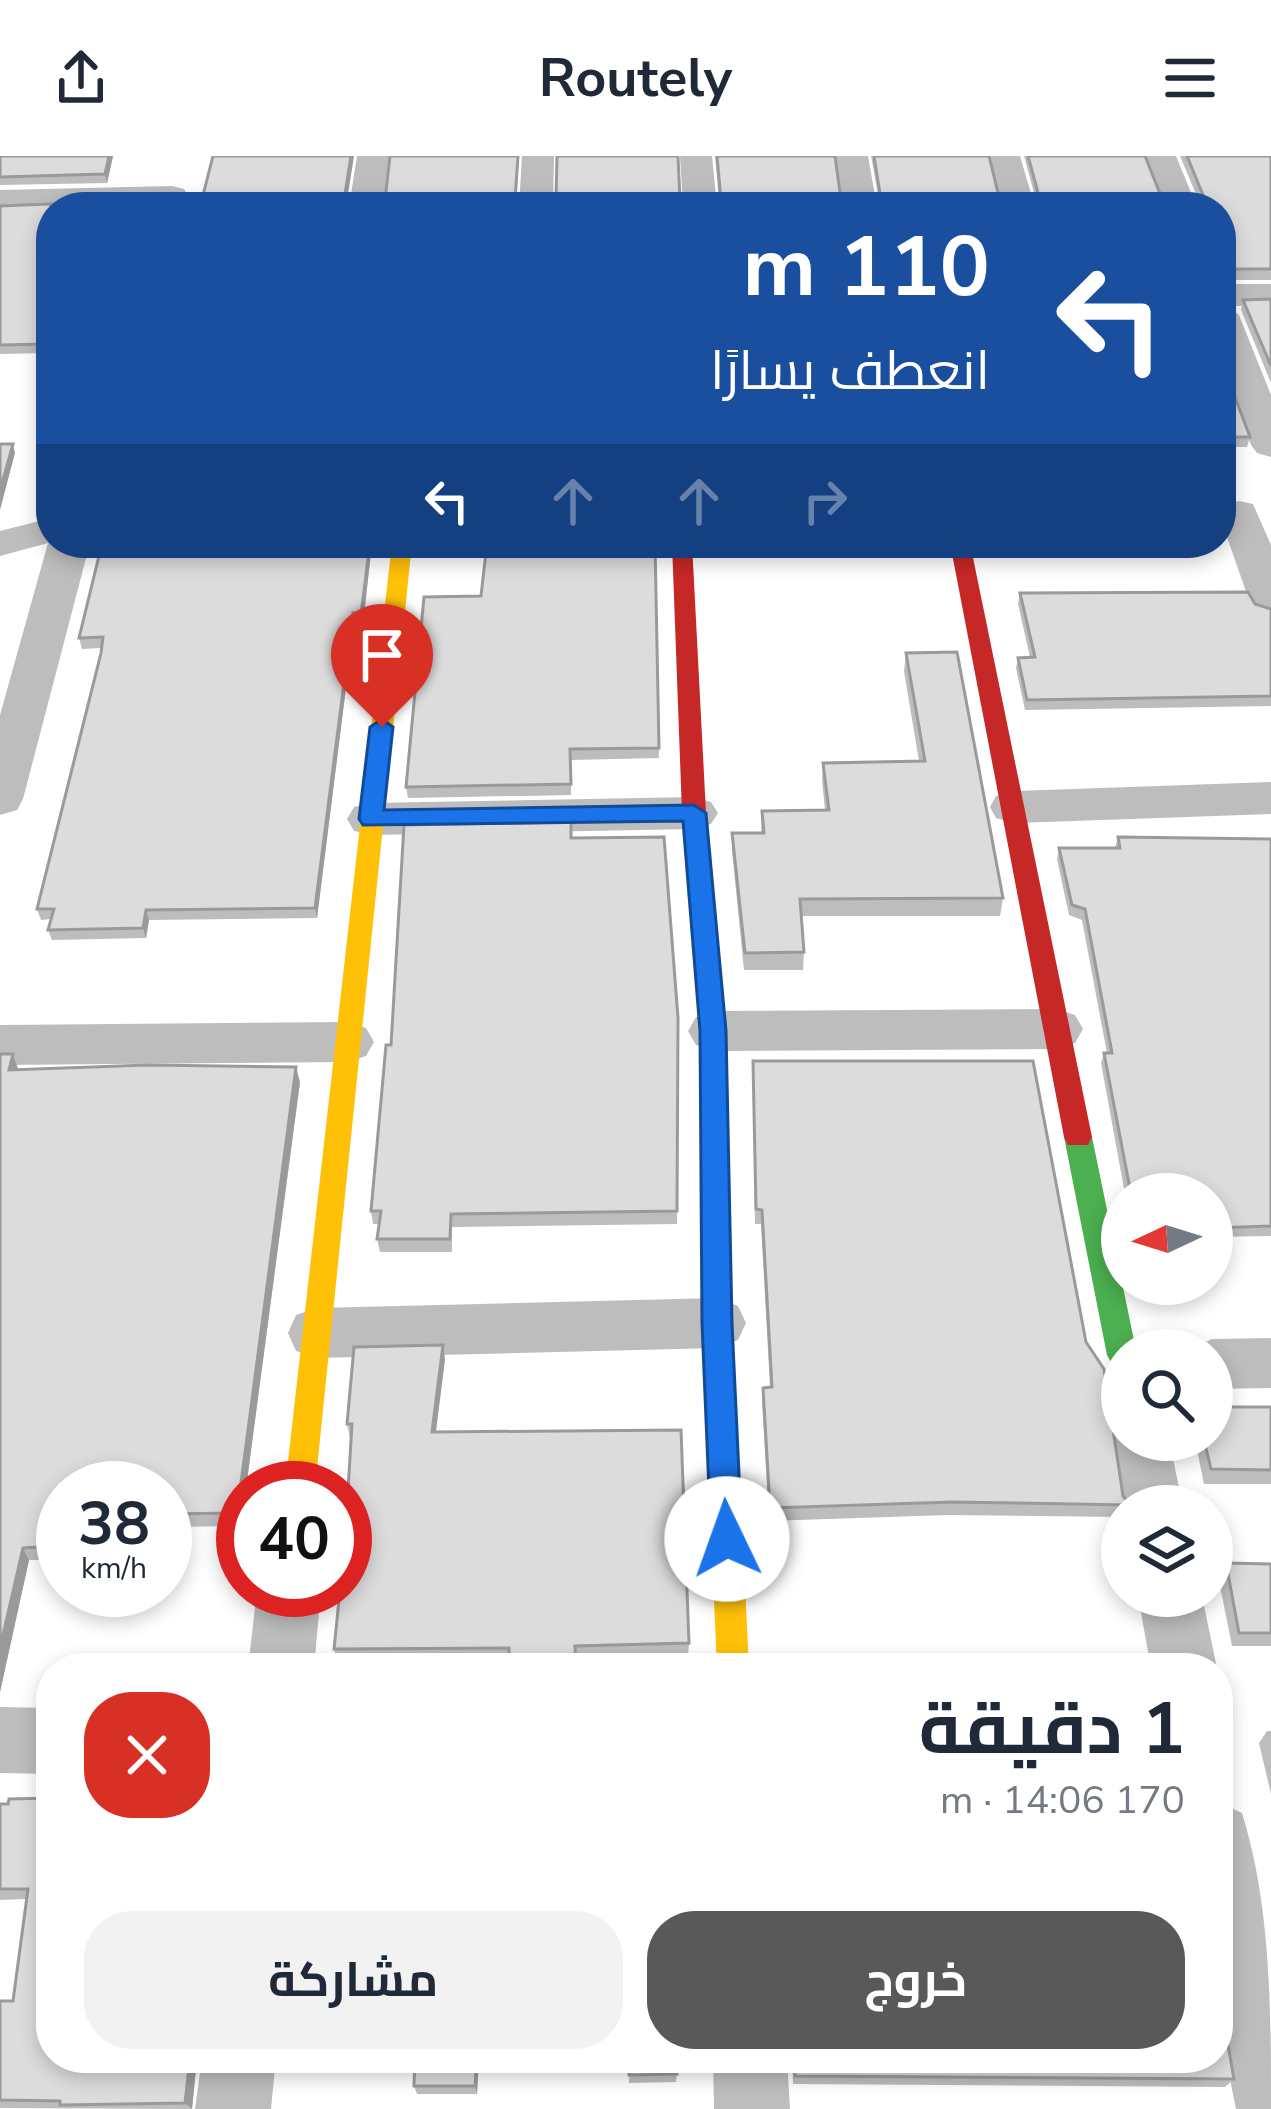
<!DOCTYPE html>
<html lang="ar">
<head>
<meta charset="utf-8">
<style>
	:root { --surface:#fff; --page:#f2f2f3; --text:#1f2937; --muted:#747a83; --accent:#595959 }
	body { margin:0; font-family:"Nunito Sans",Cairo,sans-serif; background:var(--page); color:var(--text); direction:rtl; height:100vh; display:flex; flex-direction:column; font-size:45px; white-space:nowrap }
	* { box-sizing:border-box; margin:0 }
	p { font-size:39px; color:var(--muted) }
	.icon { flex:none; width:66px; height:66px; fill:none; stroke:currentColor; stroke-width:2; stroke-linecap:round; stroke-linejoin:round }
	.map { position:relative; flex:1; overflow:hidden; direction:ltr }
	.drawer { position:absolute; left:36px; top:1497px; width:1197px; height:420px; display:flex; flex-direction:column; background:var(--surface); border-radius:48px; box-shadow:0 6px 18px #0003; direction:rtl }
	.drawer>* { flex:none }
	.banner { position:absolute; left:36px; top:36px; width:1200px; height:366px; border-radius:48px; box-shadow:0 6px 18px #0003; direction:rtl; background:#1a4fa0; color:#fff; overflow:hidden }
	.needle { width:78px; rotate:266deg }
	.tools { position:absolute; left:1101px; top:1017px; display:grid; gap:24px }
	.tools a { display:grid; place-items:center; width:132px; height:132px; border-radius:50%; background:var(--surface); box-shadow:0 6px 18px #0003; font-size:60px }
	.speed { position:absolute; left:36px; top:1305px; display:flex; gap:24px; font-size:60px; font-weight:700; text-align:center }
	.speed>* { display:grid; place-content:center; width:156px; height:156px; border-radius:50%; background:var(--surface); box-shadow:0 6px 18px #0003; line-height:1 }
	.speed small { font-size:30px; font-weight:400 }
	.speed .limit { border:18px solid #d22; background:#fff; color:#111 }
	.pin { position:absolute; display:grid; place-items:center; width:102px; height:102px; color:#fff; margin:-123px -51px; border-radius:50% 50% 50% 0; rotate:-45deg; box-shadow:0 0 12px #0007 }
	.pin .icon { rotate:45deg }
	.me { position:absolute; width:132px; margin:-66px; rotate:357deg; stroke-linejoin:round; filter:drop-shadow(0 0 9px #0008) }
	.turn { display:flex; align-items:center; gap:42px; height:252px; padding:0 48px; font-size:54px }
	.turn .icon { width:156px; height:156px; stroke-width:2.5 }
	.turn b { display:block; font-size:84px; line-height:102px }
	.lanes { display:flex; align-items:center; height:114px; padding:0 48px; background:#0003; justify-content:center; gap:60px; direction:ltr }
	.lanes .off { opacity:.35 }
	.round { display:grid; place-items:center; flex:none; width:126px; height:126px; border-radius:48px; background:var(--page) }
	.headline { display:flex; align-items:center; justify-content:space-between; height:204px; padding:0 48px }
	h1 { font-size:72px; font-weight:700; line-height:90px }
	.button { display:flex; gap:24px; margin-top:auto; padding:24px 48px }
	.button a { flex:1; height:138px; border-radius:48px; background:var(--accent); color:#fff; font-size:48px; font-weight:700; line-height:138px; text-align:center }
	.button a+a { background:var(--page); color:var(--text) }
	header { display:flex; justify-content:space-between; align-items:center; height:156px; padding:0 48px; background:var(--surface); font-size:54px; font-weight:700 }
	.map>svg:first-child { display:block }
	.lines { fill:none; stroke-linecap:round; stroke-linejoin:round }
	.street { fill:#bdbdbd; fill-rule:evenodd }
	.fast { fill:#4caf50; fill-rule:evenodd }
	.slow { fill:#ffc107; fill-rule:evenodd }
	.jam { fill:#c62828; fill-rule:evenodd }
	.wall { fill:#bdbdbd }
	.shaded-wall { fill:#9a9a9a }
	.building { fill:#dcdcdc; stroke:#9a9a9a; stroke-width:3 }
	.route { fill:#1a73e8; stroke:#114b97; stroke-width:3 }
</style>
</head>
<body>
<header><svg class="icon" aria-label="menu" viewBox="0 0 24 24"><path d="M4 6h16M4 12h16M4 18h16"/></svg>Routely<svg class="icon" aria-label="share" viewBox="0 0 24 24"><path d="M12 15V3M7 8l5-5 5 5M5 13v7h14v-7"/></svg></header>
<div class="map">
<svg width="1271" height="1953" viewBox="0 0 1271 1953">
	<rect width="100%" height="100%" fill="#fff"/>
	<g class="lines">
		<path class="street" d="M 357,0 L 389,0 L 383,51 L 349,51 Z
			M 522,0 L 554,0 L 553,51 L 519,51 Z
			M 680,0 L 712,0 L 717,51 L 683,51 Z
			M 836,0 L 868,0 L 877,51 L 843,51 Z
			M 988,0 L 1020,0 L 1035,51 L 1001,51 Z
			M 1144,0 L 1176,0 L 1197,51 L 1163,51 Z
			M 172,30 L 184,33 L 189,40 L 184,47 L 0,54 L 0,34 Z
			M 1221,128 L 1271,128 L 1271,150 L 1228,150 L 1239,159 L 1271,239 L 1271,301 L 1257,297 L 1251,289 L 1221,208 Z
			M 1239,345 L 1253,348 L 1271,389 L 1271,460 L 1256,456 L 1250,447 L 1221,364 L 1225,348 Z
			M 51,362 L 51,387 L 90,387 L 23,643 L 17,654 L 0,659 L 0,559 L 48,387 L 0,400 L 0,375 Z
			M 1271,626 L 1271,658 L 1013,667 L 996,662 L 990,651 L 996,640 L 1013,635 Z
			M 694,641 L 711,646 L 718,657 L 711,668 L 694,673 L 371,679 L 354,675 L 347,663 L 354,651 L 371,647 Z
			M 1057,853 L 1075,859 L 1083,873 L 1075,887 L 1057,893 L 714,895 L 696,889 L 688,875 L 696,861 L 714,855 Z
			M 348,866 L 366,872 L 374,886 L 366,900 L 348,906 L 0,909 L 0,869 Z
			M 717,1142 L 738,1150 L 746,1167 L 738,1184 L 717,1192 L 317,1202 L 296,1195 L 288,1177 L 296,1159 L 317,1152 Z
			M 1271,1182 L 1271,1232 L 1212,1233 L 1212,1194 L 1189,1194 L 1212,1183 Z
			M 1122,1263 L 1122,1284 L 1169,1284 L 1183,1350 L 1122,1352 L 1109,1284 Z
			M 257,1434 L 321,1434 L 314,1512 L 248,1512 Z
			M 1138,1440 L 1202,1440 L 1217,1512 L 1151,1512 Z
			M 0,1551 L 51,1552 L 51,1618 L 0,1617 Z
			M 1218,1646 L 1242,1657 C 1271,1750 1271,1854 1271,1953 L 1236,1953 L 1218,1864 Z
			M 202,1902 L 276,1902 L 271,1953 L 195,1953 Z
			M 713,1902 L 787,1902 L 790,1953 L 714,1953 Z"/>
		<path class="fast" d="M 1078,970 L 1088,973 L 1092,981 L 1136,1194 L 1122,1194 L 1122,1212 L 1112,1208 L 1107,1199 L 1064,981 L 1068,973 Z"/>
		<path class="slow" d="M 392,387 L 412,387 L 315,1332 L 285,1332 Z
			M 715,997 L 725,1000 L 729,1008 L 732,1167 L 749,1512 L 717,1512 L 702,1167 L 701,1008 L 705,1000 Z"/>
		<path class="jam" d="M 672,387 L 692,387 L 706,657 L 727,875 L 729,1008 L 725,1016 L 705,1016 L 701,1008 L 701,875 L 682,657 Z
			M 950,387 L 970,387 L 1092,981 L 1088,989 L 1068,989 L 1064,981 Z"/>
	</g>
	<path class="wall" d="M 0,0 L 113,0 L 107,27 L 0,29 Z
		M 390,0 L 519,0 L 516,44 L 719,44 L 715,0 L 835,0 L 841,44 L 879,44 L 871,0 L 989,0 L 1000,45 L 1036,44 L 1024,0 L 1145,0 L 1163,45 L 1199,45 L 1180,0 L 1271,0 L 1271,124 L 1221,124 L 347,44 L 385,44 Z
		M 0,50 L 51,51 L 49,197 L 0,198 Z
		M 1271,143 L 1271,227 L 1241,154 L 1243,144 Z
		M 1221,204 L 1250,281 L 1247,291 L 1221,291 Z
		M 239,387 L 372,387 L 363,468 L 354,468 L 317,762 L 149,764 L 146,782 L 52,784 L 48,774 L 51,763 L 41,764 L 37,753 L 102,492 L 82,493 L 79,482 L 234,396 Z
		M 655,387 L 659,602 L 571,604 L 571,639 L 408,642 L 406,631 L 481,440 Z
		M 1020,437 L 1255,448 L 1271,453 L 1271,550 L 1025,554 L 1016,512 L 1018,502 L 1030,501 L 1018,448 Z
		M 906,497 L 1003,742 L 1000,760 L 801,760 L 804,796 L 803,814 L 744,814 L 732,695 L 732,677 L 761,677 L 762,655 L 825,654 L 822,625 L 823,607 L 919,605 L 904,515 Z
		M 1118,681 L 1271,683 L 1271,1080 L 1212,1081 L 1212,1038 L 1125,1038 L 1101,907 L 1104,897 L 1107,897 L 1082,764 L 1069,759 L 1057,703 L 1059,692 L 1115,692 Z
		M 572,682 L 678,862 L 677,1068 L 452,1071 L 452,1096 L 380,1096 L 377,1083 L 379,1068 L 373,1068 L 371,1055 L 391,889 Z
		M 0,898 L 13,898 L 18,913 L 300,926 L 246,1332 L 243,1332 L 241,1370 L 165,1371 L 165,1332 L 63,1332 L 63,1372 L 53,1372 L 47,1404 L 29,1404 L 0,1536 Z
		M 753,905 L 1086,1186 L 1123,1340 L 1130,1349 L 1122,1350 L 1122,1361 L 948,1359 L 769,1365 L 762,1245 L 763,1232 L 770,1231 L 761,1068 L 755,1068 Z
		M 445,1203 L 436,1276 L 689,1487 L 688,1500 L 509,1504 L 337,1506 L 334,1493 L 345,1434 L 350,1282 L 347,1268 Z
		M 1271,1251 L 1271,1328 L 1204,1328 L 1195,1284 L 1212,1284 Z
		M 1226,1407 L 1271,1408 L 1271,1490 L 1232,1490 L 1218,1420 Z
		M 1267,1575 L 1271,1575 L 1271,1638 L 1259,1587 Z
		M 51,1642 L 51,1902 L 197,1902 L 192,1953 L 0,1952 L 0,1845 L 13,1845 L 26,1743 L 0,1744 L 0,1648 Z
		M 479,1902 L 477,1938 L 417,1938 L 414,1930 Z
		M 629,1902 L 677,1918 L 676,1926 L 629,1927 Z
		M 792,1902 L 1218,1902 L 1234,1923 L 1225,1931 L 793,1928 Z"/>
	<path class="shaded-wall" d="M 109,0 L 113,0 L 107,27 L 105,18 Z
		M 351,0 L 354,0 L 346,51 L 344,44 Z
		M 51,172 L 51,189 L 49,197 L 46,188 Z
		M 13,288 L 15,297 L 0,354 L 0,335 Z
		M 370,387 L 372,387 L 363,468 L 361,458 Z
		M 353,457 L 354,468 L 317,762 L 315,752 Z
		M 146,754 L 149,764 L 146,782 L 143,772 Z
		M 13,898 L 18,913 L 9,914 Z
		M 296,911 L 300,926 L 246,1332 L 243,1332 L 241,1370 L 237,1357 Z
		M 443,1189 L 445,1203 L 434,1289 L 432,1276 Z
		M 47,1360 L 53,1372 L 47,1404 L 41,1391 Z
		M 23,1392 L 29,1404 L 0,1536 L 0,1492 Z
		M 190,1902 L 197,1902 L 192,1953 L 185,1947 Z
		M 477,1902 L 479,1902 L 477,1938 L 475,1930 Z"/>
	<path class="building" d="M 0,0 L 109,0 L 105,18 L 0,21 Z
		M 213,0 L 351,0 L 344,44 L 385,44 L 390,0 L 518,0 L 515,44 L 556,44 L 557,0 L 678,0 L 680,44 L 721,44 L 717,0 L 835,0 L 841,44 L 881,44 L 874,0 L 989,0 L 1000,45 L 1040,44 L 1028,0 L 1145,0 L 1163,45 L 1199,45 L 1203,39 L 1187,0 L 1271,0 L 1271,113 L 1223,113 L 1221,116 L 1221,51 L 200,51 Z
		M 98,46 L 97,51 L 51,51 L 51,172 L 46,188 L 0,189 L 0,50 Z
		M 1271,143 L 1271,210 L 1243,144 Z
		M 1221,204 L 1250,281 L 1221,281 Z
		M 0,288 L 13,288 L 0,335 Z
		M 239,387 L 370,387 L 361,458 L 353,457 L 315,752 L 146,754 L 143,772 L 48,774 L 54,753 L 37,753 L 101,497 L 103,481 L 79,482 L 99,400 L 234,396 Z
		M 487,387 L 655,387 L 659,592 L 570,593 L 571,628 L 406,631 L 424,441 L 481,440 Z
		M 1248,436 L 1255,448 L 1271,453 L 1271,540 L 1027,544 L 1018,502 L 1035,501 L 1020,437 Z
		M 957,496 L 1003,742 L 800,743 L 804,796 L 745,797 L 732,677 L 764,677 L 762,655 L 829,654 L 823,607 L 925,605 L 906,497 Z
		M 571,666 L 571,682 L 664,681 L 678,862 L 677,1055 L 451,1058 L 450,1083 L 377,1083 L 381,1055 L 371,1055 L 386,889 L 391,889 L 404,669 Z
		M 1118,681 L 1271,683 L 1271,1070 L 1212,1072 L 1212,1038 L 1131,1038 L 1104,897 L 1112,897 L 1085,753 L 1072,749 L 1059,692 L 1120,692 Z
		M 0,898 L 13,898 L 9,914 L 148,909 L 296,911 L 237,1357 L 165,1358 L 165,1332 L 63,1332 L 63,1359 L 47,1360 L 41,1391 L 23,1392 L 0,1492 Z
		M 753,905 L 1033,905 L 1086,1186 L 1104,1213 L 1123,1340 L 1130,1349 L 952,1346 L 770,1352 L 763,1232 L 772,1231 L 762,1054 L 756,1053 Z
		M 443,1189 L 432,1276 L 681,1274 L 689,1487 L 575,1490 L 576,1512 L 509,1512 L 509,1492 L 334,1493 L 340,1434 L 345,1434 L 345,1384 L 352,1268 L 347,1268 L 354,1191 Z
		M 1212,1251 L 1271,1251 L 1271,1314 L 1211,1313 L 1204,1284 L 1212,1284 Z
		M 1226,1407 L 1271,1408 L 1271,1477 L 1239,1477 Z
		M 51,1642 L 51,1902 L 190,1902 L 185,1947 L 60,1949 L 60,1945 L 0,1944 L 0,1845 L 13,1845 L 28,1733 L 0,1733 L 0,1648 L 8,1648 L 9,1643 Z
		M 1218,1832 L 1234,1923 L 795,1920 L 795,1902 L 1218,1902 Z
		M 415,1902 L 477,1902 L 475,1930 L 414,1930 Z
		M 629,1902 L 676,1902 L 677,1918 L 629,1919 Z"/>
	<path class="route" d="M 382,563 L 393,571 L 384,654 L 694,649 L 706,657 L 726,875 L 732,1167 L 742,1383 L 738,1393 L 727,1397 L 715,1393 L 711,1383 L 702,1167 L 700,875 L 683,665 L 363,669 L 359,663 L 370,571 Z"/>
</svg>
<div class="tools">
<a><svg class="needle" viewBox="-14 -14 28 28"><path d="M0-13l5 13h-10z" fill="#e53935"/><path d="M0 13l5-13h-10z" fill="#747a83"/></svg></a>
<a><svg class="icon" aria-label="search" viewBox="0 0 24 24"><circle cx="10" cy="10" r="6"/><path d="M15 15l6 6"/></svg></a>
<a><svg class="icon" aria-label="layers" viewBox="0 0 24 24"><path d="M12 4l9 5-9 5-9-5zM3 14l9 5 9-5"/></svg></a>
</div>
<div class="speed"><div>38<small>km/h</small></div><div class="limit">40</div></div>
<div class="pin" style="left:382px;top:571px;background:#d93025"><svg class="icon" aria-label="arrive" viewBox="0 0 24 24"><path d="M6 21V4h12l-3 4 3 4H6"/></svg></div>
<svg class="me" style="left:727px;top:1383px" viewBox="-20 -20 40 40"><circle r="19" fill="#fff"/><path d="M0-13L10 11 0 6-10 11z" fill="#1a73e8"/></svg>
<div class="banner">
<div class="turn"><svg class="icon" aria-label="left" viewBox="0 0 24 24"><path d="M17 20v-9H6M10 6l-5 5 5 5"/></svg><div><b>110 m</b>انعطف يسارًا</div></div>
<div class="lanes"><svg class="icon" aria-label="left" viewBox="0 0 24 24"><path d="M17 20v-9H6M10 6l-5 5 5 5"/></svg><svg class="icon off" aria-label="ahead" viewBox="0 0 24 24"><path d="M12 20V5M6 11l6-6 6 6"/></svg><svg class="icon off" aria-label="ahead" viewBox="0 0 24 24"><path d="M12 20V5M6 11l6-6 6 6"/></svg><svg class="icon off" aria-label="right" viewBox="0 0 24 24"><path d="M7 20v-9h11M14 6l5 5-5 5"/></svg></div>
</div>
<section class="drawer">
<div class="headline"><div><h1>1 دقيقة</h1><p>170 m · 14:06</p></div><a class="round" style="background:#d93025;color:#fff"><svg class="icon" aria-label="close" viewBox="0 0 24 24"><path d="M6 6l12 12M18 6L6 18"/></svg></a></div>
<div class="button"><a>خروج</a><a>مشاركة</a></div>
</section>
</div>
</body>
</html>
